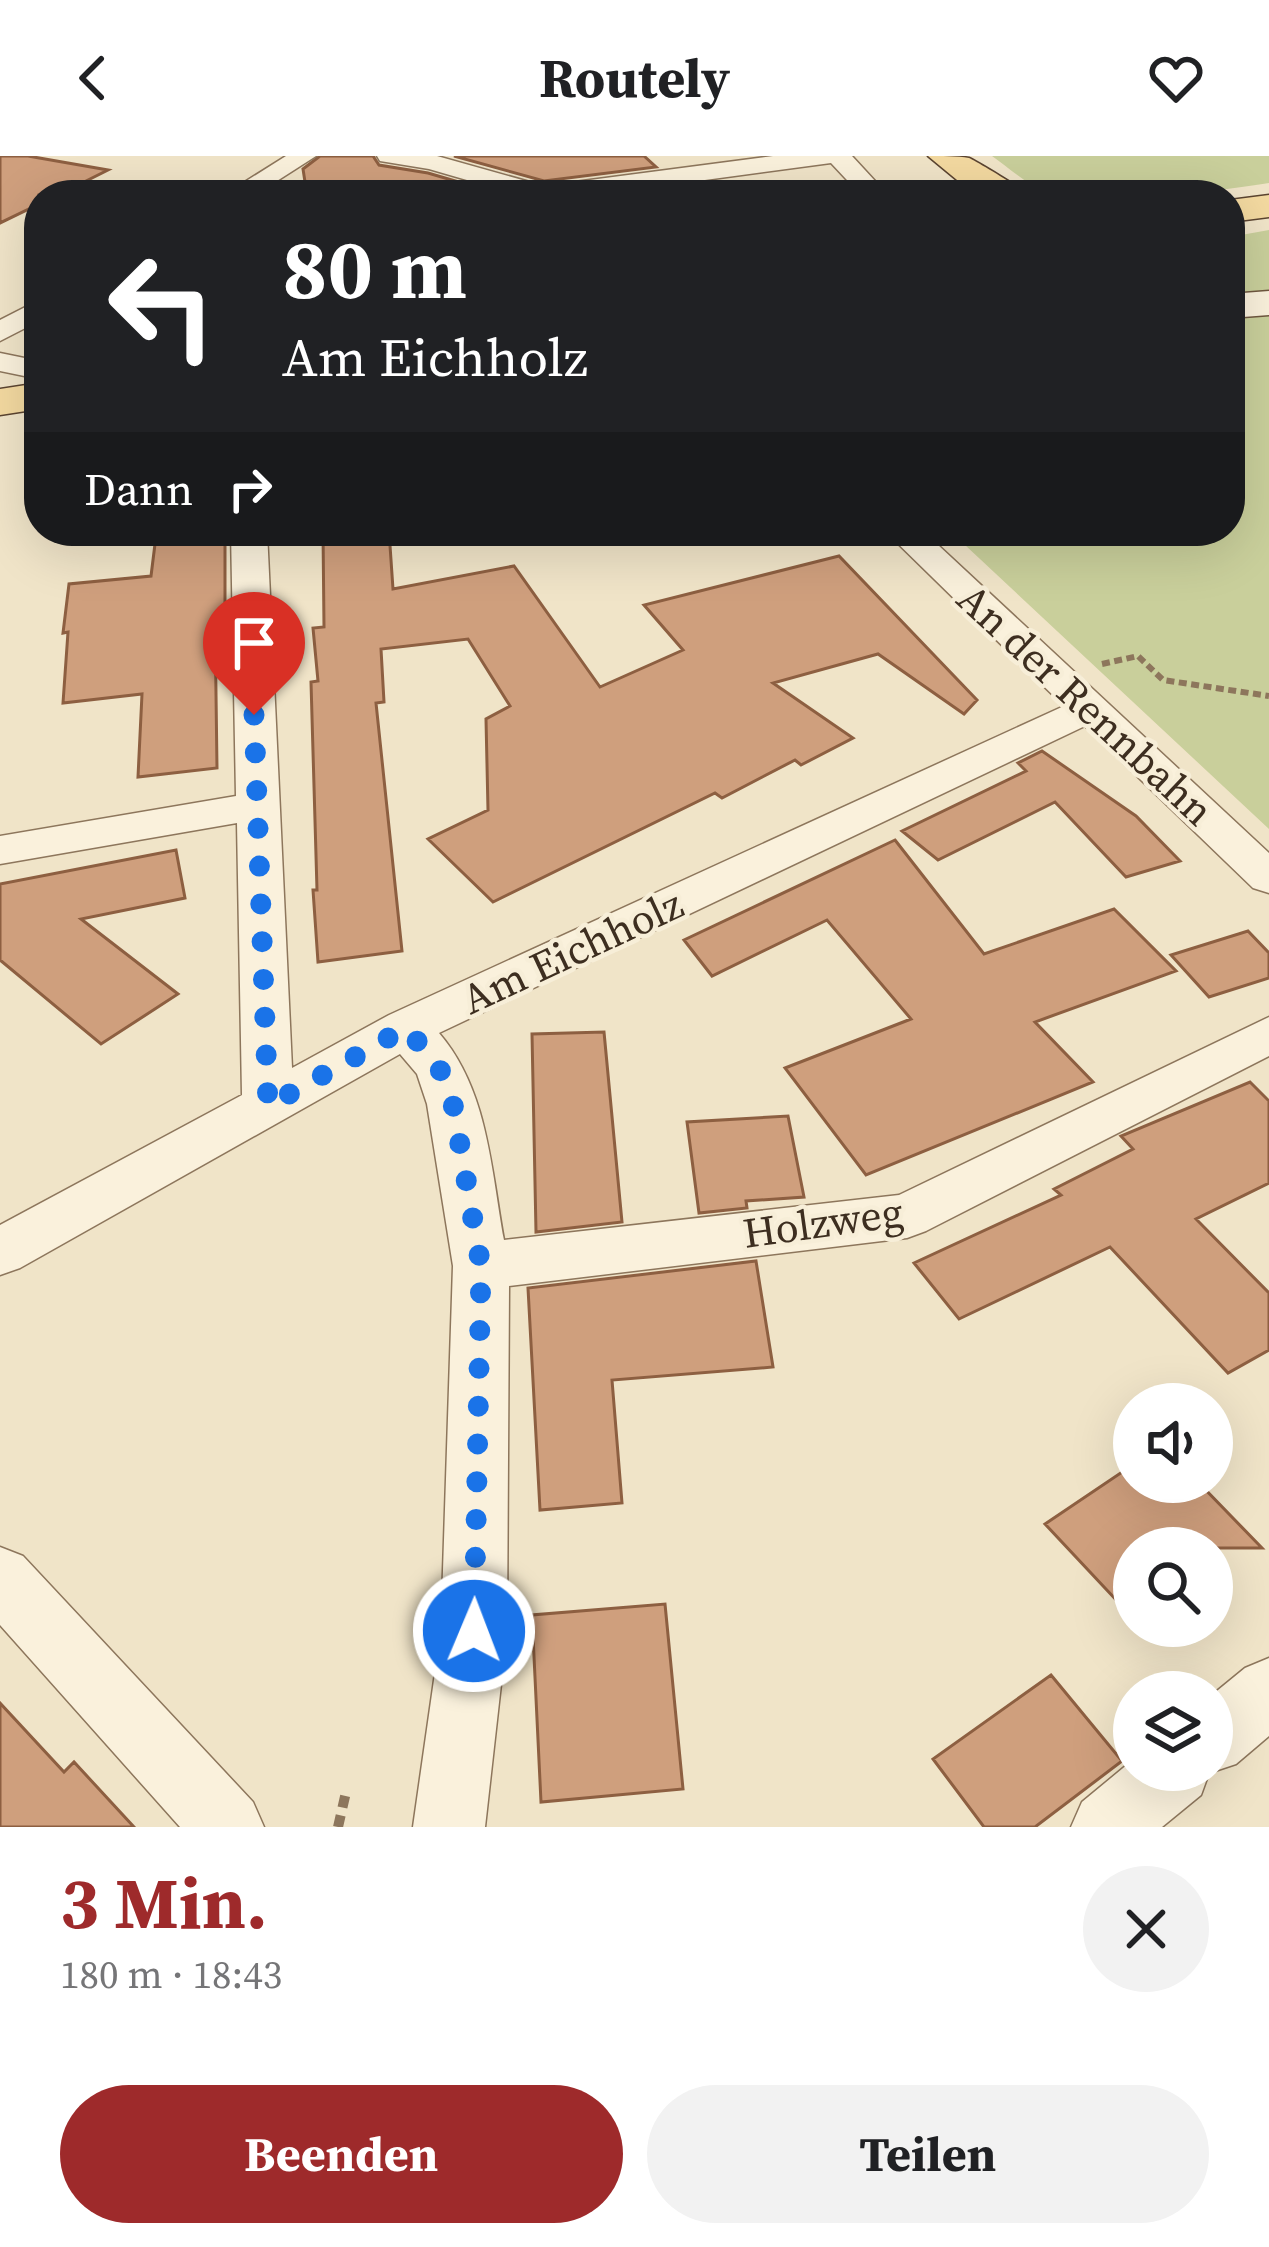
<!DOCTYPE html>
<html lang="de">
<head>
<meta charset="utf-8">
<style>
	:root { --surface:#fff; --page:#f2f2f2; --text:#202124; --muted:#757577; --accent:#9e2a2b }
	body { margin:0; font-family:"Source Serif 4",serif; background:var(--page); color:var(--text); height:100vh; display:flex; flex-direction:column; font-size:45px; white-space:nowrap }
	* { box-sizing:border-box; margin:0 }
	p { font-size:39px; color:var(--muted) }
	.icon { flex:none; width:66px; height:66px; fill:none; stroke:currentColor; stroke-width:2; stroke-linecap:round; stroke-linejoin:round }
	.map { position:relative; height:1671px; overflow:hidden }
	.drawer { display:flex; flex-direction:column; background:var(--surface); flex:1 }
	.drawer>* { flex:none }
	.hud { position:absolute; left:24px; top:24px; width:1221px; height:366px; border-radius:48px; box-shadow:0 12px 48px #0002; background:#202124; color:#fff; overflow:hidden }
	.tools { position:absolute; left:1113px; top:1227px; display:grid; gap:24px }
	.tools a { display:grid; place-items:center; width:120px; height:120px; border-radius:50%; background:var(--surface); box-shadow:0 12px 48px #0002; font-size:60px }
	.pin { position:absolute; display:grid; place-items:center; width:102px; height:102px; color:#fff; margin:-123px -51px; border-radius:50% 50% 50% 0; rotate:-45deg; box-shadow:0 0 12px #0007 }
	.pin .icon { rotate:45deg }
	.me { position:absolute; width:132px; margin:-66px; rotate:1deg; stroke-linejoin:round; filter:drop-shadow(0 0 9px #0008) }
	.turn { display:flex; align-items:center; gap:42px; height:252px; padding:0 60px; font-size:54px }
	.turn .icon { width:156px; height:156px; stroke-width:2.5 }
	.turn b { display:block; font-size:84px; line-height:102px }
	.then { display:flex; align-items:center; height:114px; padding:0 60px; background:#0003; gap:24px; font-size:45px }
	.round { display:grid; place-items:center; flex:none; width:126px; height:126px; border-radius:63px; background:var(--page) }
	.head { display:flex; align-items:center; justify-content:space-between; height:204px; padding:0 60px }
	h1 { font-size:72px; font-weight:700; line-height:90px; color:var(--accent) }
	.cta { display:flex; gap:24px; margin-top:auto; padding:24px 60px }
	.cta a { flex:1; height:138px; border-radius:72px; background:var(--accent); color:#fff; font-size:48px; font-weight:700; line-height:138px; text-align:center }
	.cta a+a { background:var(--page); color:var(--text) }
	header { display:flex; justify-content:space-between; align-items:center; height:156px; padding:0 60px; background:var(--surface); font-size:54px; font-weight:700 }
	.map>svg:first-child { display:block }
	.green { fill:#c9cf9b }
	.building { fill:#cf9f7d; stroke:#8d5f41; stroke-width:3 }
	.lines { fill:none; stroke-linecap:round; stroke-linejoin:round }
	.street-casing { stroke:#8d765c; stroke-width:3 }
	.secondary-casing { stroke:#6f573f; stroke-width:3 }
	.primary-casing { stroke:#5b4430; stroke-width:3 }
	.path-far1 { stroke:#8d765c; stroke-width:6; stroke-dasharray:8 4.5; stroke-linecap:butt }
	.path { stroke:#8d765c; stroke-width:10; stroke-dasharray:12 8; stroke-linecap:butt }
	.street { fill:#faf1dc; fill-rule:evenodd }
	.secondary { fill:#faf1dc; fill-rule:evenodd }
	.primary { fill:#f3d9a0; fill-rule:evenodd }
	.route { stroke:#1a73e8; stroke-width:21; stroke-dasharray:0 37.8 }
	.labels { text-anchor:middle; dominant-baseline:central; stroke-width:9; stroke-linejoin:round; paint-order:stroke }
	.street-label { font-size:42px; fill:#3d2e20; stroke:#f7eed8 }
</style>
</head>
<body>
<header><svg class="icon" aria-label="back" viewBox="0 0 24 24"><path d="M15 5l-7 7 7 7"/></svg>Routely<svg class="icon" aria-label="heart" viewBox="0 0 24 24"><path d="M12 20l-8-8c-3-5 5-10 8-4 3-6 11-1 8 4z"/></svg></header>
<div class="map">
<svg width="1269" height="1671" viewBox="0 0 1269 1671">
	<rect width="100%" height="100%" fill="#f0e4c8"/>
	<path class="green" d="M 992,0 L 1269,0 L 1269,27 C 1207,36 1107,52 1046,35 C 1028,30 1008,11 992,0 Z
		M 1269,74 L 1269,673 L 950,375 L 1230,375 L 1230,81 Z"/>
	<path class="building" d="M 0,0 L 28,0 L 108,14 L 58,39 L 39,39 L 39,48 L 0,67 Z
		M 320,0 L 373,0 L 379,9 L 428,17 L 503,39 L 307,39 L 303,13 Z
		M 454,0 L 644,0 L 656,11 L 544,25 Z
		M 323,375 L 389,375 L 393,433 L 514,410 L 600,531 L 683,494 L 644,449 L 839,400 L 977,544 L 964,558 L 878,498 L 773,527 L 853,582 L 801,609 L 795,604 L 722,642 L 715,637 L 493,746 L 428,683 L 488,654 L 486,563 L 510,550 L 468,483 L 381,493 L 384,546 L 376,547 L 402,795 L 318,806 L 313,734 L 317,734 L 311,526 L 318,525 L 313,472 L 324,471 Z
		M 225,383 L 225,461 L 215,462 L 217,612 L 138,621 L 142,538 L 63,547 L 68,476 L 63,477 L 69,428 L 151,420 L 155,388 Z
		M 1042,595 L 1136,660 L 1180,705 L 1126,721 L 1055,646 L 938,704 L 902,675 L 1026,615 L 1018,607 Z
		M 895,684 L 984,798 L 1114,753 L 1176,815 L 1035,866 L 1093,926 L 866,1019 L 785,912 L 911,863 L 827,764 L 712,820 L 684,784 Z
		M 176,694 L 185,742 L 81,763 L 178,838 L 101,888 L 0,804 L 0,728 Z
		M 1248,775 L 1269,797 L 1269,822 L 1209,841 L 1171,799 Z
		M 604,876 L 622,1066 L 536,1076 L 532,878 Z
		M 1250,926 L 1269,945 L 1269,1027 L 1196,1063 L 1269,1137 L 1269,1194 L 1228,1217 L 1110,1091 L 959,1163 L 914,1107 L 1061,1039 L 1054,1033 L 1133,993 L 1121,980 Z
		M 788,960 L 804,1041 L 746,1045 L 747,1052 L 699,1057 L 687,966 Z
		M 756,1105 L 773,1211 L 612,1224 L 622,1347 L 540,1354 L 528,1132 Z
		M 1134,1308 L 1134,1326 L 1198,1326 L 1262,1392 L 1134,1392 L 1134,1463 L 1045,1368 Z
		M 665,1448 L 683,1633 L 541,1646 L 532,1459 Z
		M 1051,1519 L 1122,1605 L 1035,1671 L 984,1671 L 933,1603 Z
		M 0,1547 L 64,1616 L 74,1606 L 134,1671 L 0,1671 Z"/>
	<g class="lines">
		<g class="street-casing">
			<path id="street" d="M 286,0 L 316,0 L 255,39 L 224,39 Z
				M 377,0 L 437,0 L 544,30 L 773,0 L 852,0 L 888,39 L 861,39 L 831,7 L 594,39 L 519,39 L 429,13 L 380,5 Z
				M 39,144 L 39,165 L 0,185 L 0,164 Z
				M 0,197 L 39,205 L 39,223 L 0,215 Z
				M 231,375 L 267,375 L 292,912 L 389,859 L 1064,550 L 885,375 L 923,375 L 1269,697 L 1269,737 L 1253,732 L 1085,570 L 439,877 C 488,934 491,1013 504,1084 L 899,1039 L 1269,861 L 1269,900 L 926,1075 L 907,1082 L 509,1130 L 507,1475 L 485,1671 L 413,1671 L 441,1475 L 453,1110 L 427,948 L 417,918 L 400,898 L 20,1112 L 0,1119 L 0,1069 L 242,939 L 237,667 L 0,708 L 0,680 L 236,640 Z
				M 0,1391 L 23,1400 L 253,1646 L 264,1671 L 180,1671 L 0,1469 Z
				M 1269,1502 L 1269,1580 L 1236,1608 L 1209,1617 L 1201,1639 L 1162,1671 L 1071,1671 L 1082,1646 L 1134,1603 L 1134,1614 L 1212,1614 L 1212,1539 L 1245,1512 Z"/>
		</g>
		<g class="secondary-casing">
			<path id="secondary" d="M 1269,135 L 1269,159 L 1230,162 L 1230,138 Z"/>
		</g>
		<g class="primary-casing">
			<path id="primary" d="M 928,0 C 940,0 958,0 969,2 C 976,5 1027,36 1030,39 L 974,38 Z
				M 1269,39 L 1269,61 L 1230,66 L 1230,44 Z
				M 39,227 L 39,253 L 0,259 L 0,233 Z"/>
		</g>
		<path class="path-far1" d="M 1102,508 L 1138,500 L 1163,524 L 1269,540"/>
		<path class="path" d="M 338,1671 L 346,1636"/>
		<use href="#street" class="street"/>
		<use href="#secondary" class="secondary"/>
		<use href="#primary" class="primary"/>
	</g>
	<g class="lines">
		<path class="route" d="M 254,559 L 268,950 L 406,872 L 439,911 L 453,948 L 481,1110 L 474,1475"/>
	</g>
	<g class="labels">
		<g class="street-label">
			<text transform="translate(1086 548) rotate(43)">An der Rennbahn</text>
			<text transform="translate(572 795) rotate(-25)">Am Eichholz</text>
			<text transform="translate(823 1066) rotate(-8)">Holzweg</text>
		</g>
	</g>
</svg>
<div class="tools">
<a><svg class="icon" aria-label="sound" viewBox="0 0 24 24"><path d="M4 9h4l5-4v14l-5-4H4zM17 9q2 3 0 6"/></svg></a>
<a><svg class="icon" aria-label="search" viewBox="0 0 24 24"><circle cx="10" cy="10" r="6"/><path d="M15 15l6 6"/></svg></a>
<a><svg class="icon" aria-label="layers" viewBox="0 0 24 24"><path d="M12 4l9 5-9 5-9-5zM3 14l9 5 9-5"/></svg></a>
</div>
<div class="pin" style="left:254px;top:559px;background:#d93025"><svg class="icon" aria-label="arrive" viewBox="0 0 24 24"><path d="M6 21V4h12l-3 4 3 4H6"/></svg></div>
<svg class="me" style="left:474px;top:1475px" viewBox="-20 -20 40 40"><circle r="17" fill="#1a73e8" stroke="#fff" stroke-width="3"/><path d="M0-11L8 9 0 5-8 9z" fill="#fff"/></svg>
<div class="hud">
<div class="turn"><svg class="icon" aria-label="left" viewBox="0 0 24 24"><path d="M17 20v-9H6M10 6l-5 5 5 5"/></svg><div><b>80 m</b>Am Eichholz</div></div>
<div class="then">Dann<svg class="icon" aria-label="right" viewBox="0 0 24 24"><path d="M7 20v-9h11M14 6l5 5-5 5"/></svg></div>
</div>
</div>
<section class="drawer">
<div class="head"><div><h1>3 Min.</h1><p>180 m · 18:43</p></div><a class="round"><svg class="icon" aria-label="close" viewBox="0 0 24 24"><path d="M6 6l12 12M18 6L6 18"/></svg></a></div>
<div class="cta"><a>Beenden</a><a>Teilen</a></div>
</section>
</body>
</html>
